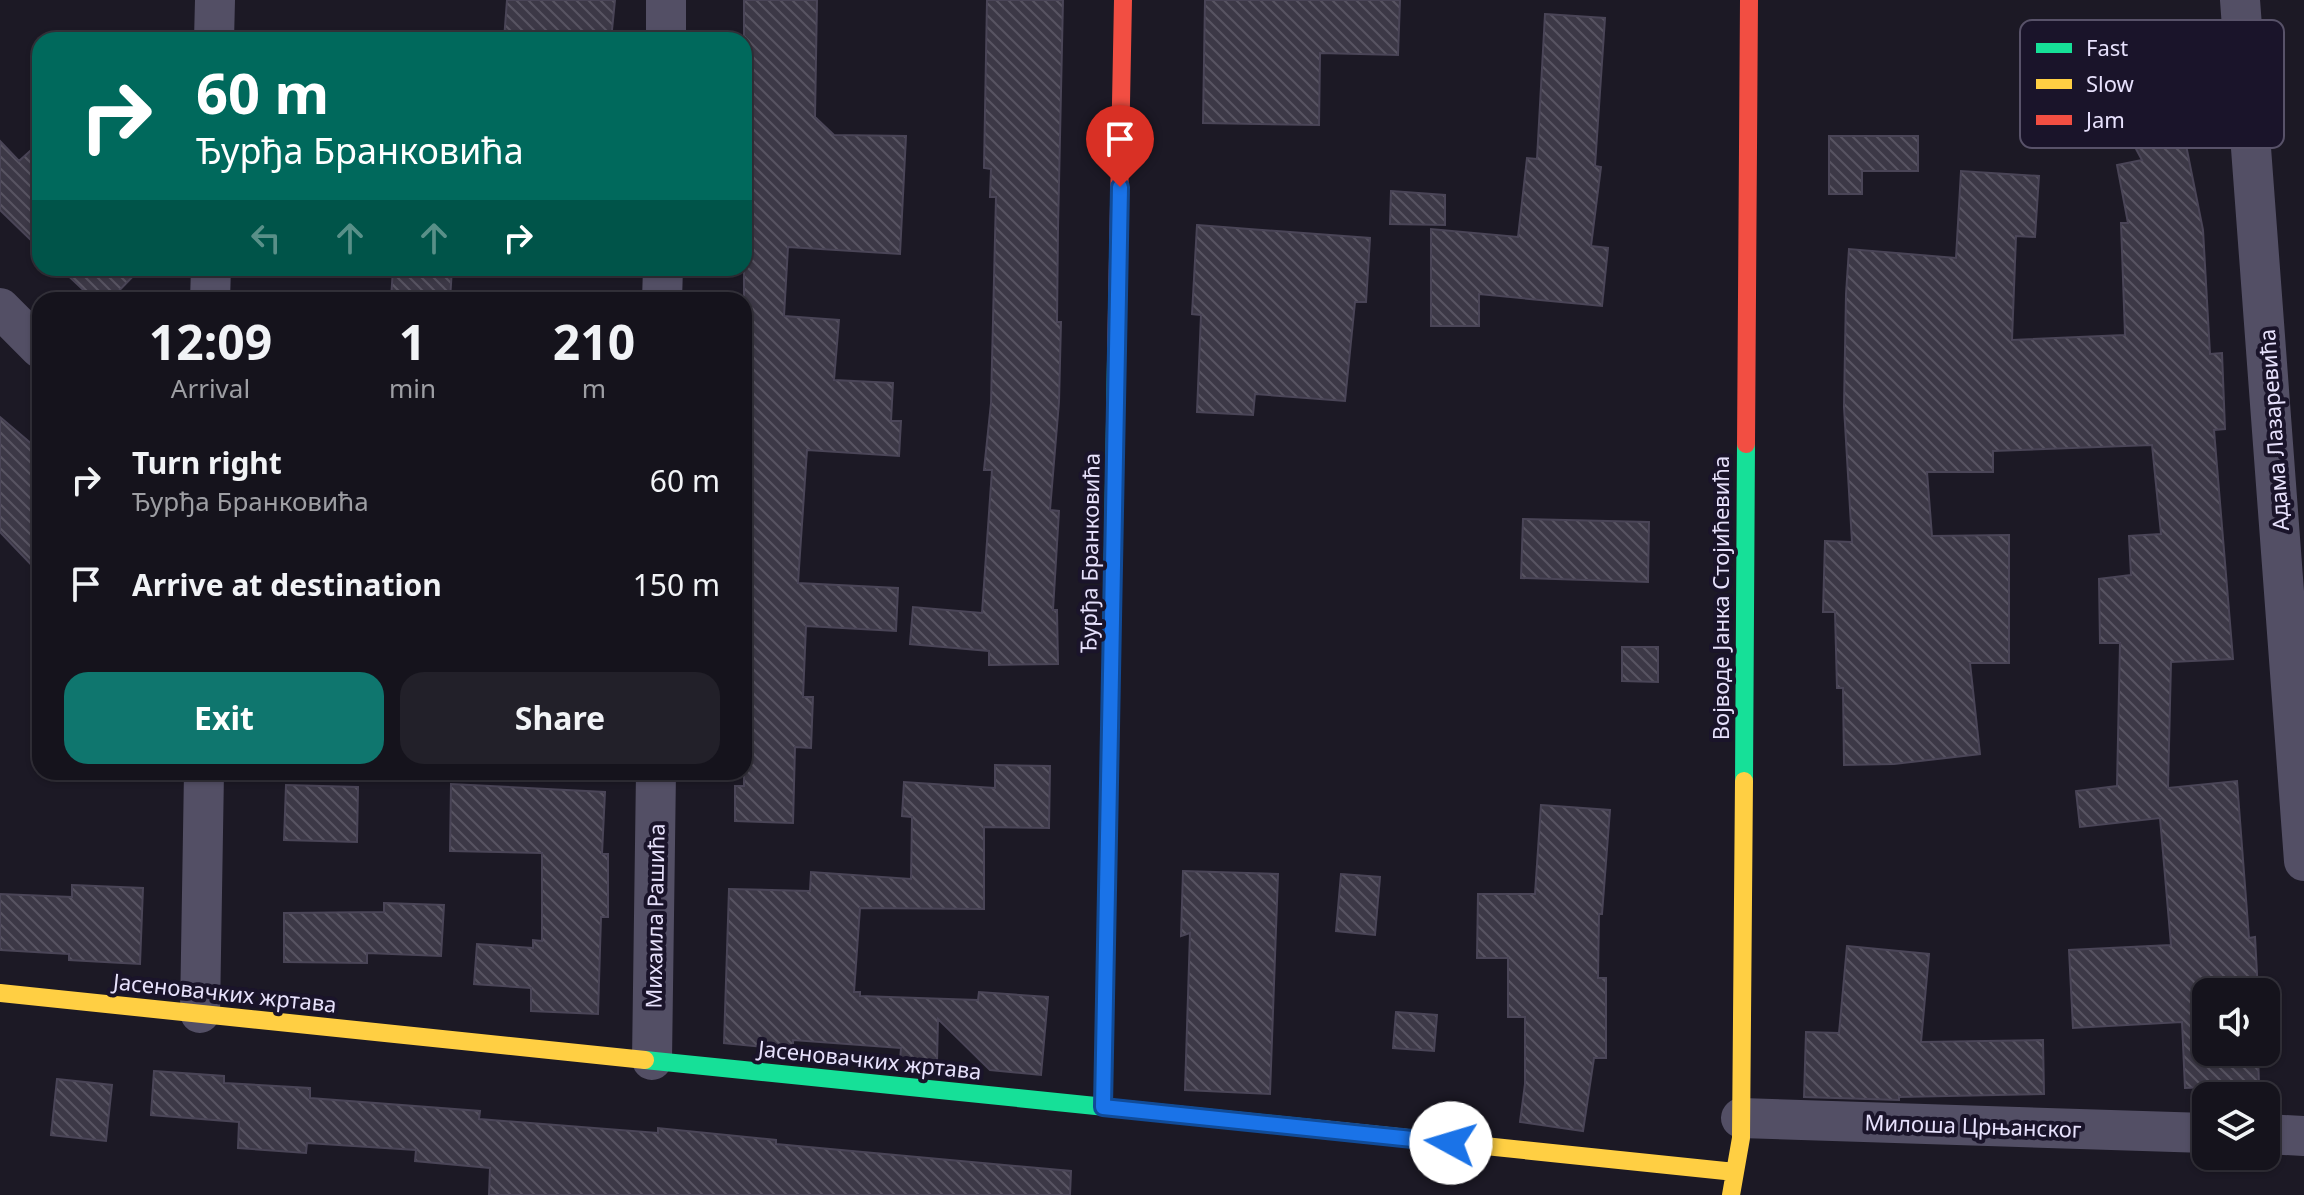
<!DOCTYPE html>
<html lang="en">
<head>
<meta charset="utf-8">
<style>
	:root { --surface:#15131c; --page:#222029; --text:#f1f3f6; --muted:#9d9ea3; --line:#34323b; --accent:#0f766e }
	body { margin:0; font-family:"Noto Sans",sans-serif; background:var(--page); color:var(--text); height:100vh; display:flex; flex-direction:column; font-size:30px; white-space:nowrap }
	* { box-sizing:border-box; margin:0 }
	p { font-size:26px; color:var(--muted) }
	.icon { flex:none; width:44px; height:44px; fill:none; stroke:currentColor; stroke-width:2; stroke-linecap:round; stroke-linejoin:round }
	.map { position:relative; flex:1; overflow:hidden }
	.side { position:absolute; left:32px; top:292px; width:720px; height:488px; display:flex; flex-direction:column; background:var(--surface); border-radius:24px; box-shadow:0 2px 6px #0004,0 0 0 2px var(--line) }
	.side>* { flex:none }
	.hud { position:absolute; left:32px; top:32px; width:720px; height:244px; border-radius:24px; box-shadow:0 2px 6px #0004,0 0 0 2px var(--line); background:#00695c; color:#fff; overflow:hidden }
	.tools { position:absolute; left:2192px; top:978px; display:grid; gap:16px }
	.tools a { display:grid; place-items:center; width:88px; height:88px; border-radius:16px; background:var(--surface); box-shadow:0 2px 6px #0004,0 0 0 2px var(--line); font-size:40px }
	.pin { position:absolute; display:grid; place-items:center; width:68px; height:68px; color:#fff; margin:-82px -34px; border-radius:50% 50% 50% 0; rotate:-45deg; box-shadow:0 0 8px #0007 }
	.pin .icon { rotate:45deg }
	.me { position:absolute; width:88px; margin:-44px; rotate:276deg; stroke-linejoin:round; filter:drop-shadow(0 0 6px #0008) }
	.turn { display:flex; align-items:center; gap:28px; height:168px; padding:0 32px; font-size:36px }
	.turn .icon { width:104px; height:104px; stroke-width:2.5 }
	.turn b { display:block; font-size:56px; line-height:68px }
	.lanes { display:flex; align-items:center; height:76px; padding:0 32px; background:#0003; justify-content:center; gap:40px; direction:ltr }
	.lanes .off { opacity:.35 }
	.eta { display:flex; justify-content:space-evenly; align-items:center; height:136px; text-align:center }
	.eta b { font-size:48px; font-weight:700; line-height:56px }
	.primary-button { display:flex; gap:16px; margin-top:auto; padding:16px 32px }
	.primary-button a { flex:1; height:92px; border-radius:24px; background:var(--accent); color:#fff; font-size:32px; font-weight:700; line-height:92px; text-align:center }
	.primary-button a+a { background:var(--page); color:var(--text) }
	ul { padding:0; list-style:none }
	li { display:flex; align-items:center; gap:24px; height:104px; padding:0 32px }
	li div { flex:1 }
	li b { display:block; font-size:30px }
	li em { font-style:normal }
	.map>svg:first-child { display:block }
	.building { fill:url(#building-back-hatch); stroke:#4a4557; stroke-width:2 }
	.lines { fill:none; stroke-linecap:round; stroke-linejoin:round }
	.street { stroke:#534f65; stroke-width:40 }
	.fast { stroke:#16e098; stroke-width:18 }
	.slow { stroke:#ffcf43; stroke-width:18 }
	.jam { stroke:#f24e42; stroke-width:18 }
	.route-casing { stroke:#114b97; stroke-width:20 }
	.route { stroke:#1a73e8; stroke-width:14 }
	.labels { text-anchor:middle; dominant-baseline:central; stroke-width:8; stroke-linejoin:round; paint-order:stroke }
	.street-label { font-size:22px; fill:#e7e1fc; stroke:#1a142a }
	.key { fill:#1a142a; stroke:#585269; stroke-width:2 }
	.key-label { font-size:22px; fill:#e7e1fc }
</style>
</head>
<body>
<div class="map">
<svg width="2304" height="1195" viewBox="0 0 2304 1195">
	<defs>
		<pattern id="building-back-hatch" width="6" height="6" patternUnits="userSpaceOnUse" patternTransform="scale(2)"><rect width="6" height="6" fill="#3c3846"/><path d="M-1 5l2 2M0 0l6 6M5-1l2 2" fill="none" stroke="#585462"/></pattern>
	</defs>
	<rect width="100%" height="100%" fill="#1c1925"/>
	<path class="building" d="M 507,0 L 615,0 L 611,40 L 504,40 Z
		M 744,0 L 817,0 L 815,117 L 834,135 L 906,136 L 900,254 L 788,247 L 784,316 L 839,320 L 834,380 L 893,383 L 891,421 L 901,421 L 899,456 L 807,450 L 798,583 L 898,588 L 896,631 L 806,626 L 803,697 L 813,697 L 811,748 L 795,747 L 793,823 L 735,821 L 735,786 L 744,786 L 744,210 L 747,210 L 749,96 L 744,96 Z
		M 987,0 L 1063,0 L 1058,229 L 1057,322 L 1061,322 L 1059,402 L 1050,510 L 1059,511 L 1053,610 L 1057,610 L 1058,664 L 989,665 L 989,651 L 910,644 L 913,607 L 982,613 L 992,470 L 984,470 L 991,403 L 996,197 L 990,197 L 991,169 L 984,168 Z
		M 1205,0 L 1400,0 L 1398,55 L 1320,53 L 1319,125 L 1203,123 Z
		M 1545,14 L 1605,18 L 1595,166 L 1601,167 L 1591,246 L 1608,248 L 1602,306 L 1479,294 L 1479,326 L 1431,326 L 1431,229 L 1518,237 L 1527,158 L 1537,159 Z
		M 2171,70 L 2203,230 L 2210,354 L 2222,353 L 2225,429 L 2214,430 L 2233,659 L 2171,662 L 2168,788 L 2237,781 L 2249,938 L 2255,937 L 2258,992 L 2206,992 L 2206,1052 L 2258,1052 L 2259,1085 L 2185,1088 L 2182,1022 L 2073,1028 L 2069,950 L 2171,945 L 2160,818 L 2080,827 L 2076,791 L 2117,786 L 2120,643 L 2100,643 L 2099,579 L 2131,575 L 2129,536 L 2161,534 L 2152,445 L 1993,451 L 1993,472 L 1927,472 L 1932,536 L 2009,535 L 2009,663 L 1970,663 L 1980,754 L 1894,764 L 1844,765 L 1843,688 L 1837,688 L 1835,612 L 1823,612 L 1825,541 L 1852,542 L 1844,407 L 1846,294 L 1849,249 L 1956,258 L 1961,171 L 2039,176 L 2035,237 L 2016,236 L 2012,340 L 2125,335 L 2121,223 L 2128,223 L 2117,165 L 2142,160 L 2102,86 Z
		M 1829,136 L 1918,136 L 1918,171 L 1862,171 L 1862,194 L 1829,194 Z
		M 0,141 L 19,161 L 40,142 L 40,249 L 0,210 Z
		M 1391,191 L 1445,195 L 1445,225 L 1390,224 Z
		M 1197,225 L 1370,238 L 1366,302 L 1355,302 L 1345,401 L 1255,394 L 1253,415 L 1197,412 L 1201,315 L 1192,314 Z
		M 60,268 L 141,268 L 110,300 L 94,300 Z
		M 393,268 L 452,268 L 450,300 L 391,300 Z
		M 0,417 L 40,451 L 40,574 L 0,532 Z
		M 1523,519 L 1649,522 L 1648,582 L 1521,578 Z
		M 1622,647 L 1658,647 L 1658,682 L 1622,681 Z
		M 995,765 L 1050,766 L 1049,828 L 984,827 L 984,909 L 860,908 L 854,992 L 860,992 L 860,996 L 978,1000 L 979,992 L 1048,997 L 1041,1075 L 990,1070 L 938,1019 L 937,1062 L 900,1060 L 901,1048 L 793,1040 L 793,1050 L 724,1043 L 729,889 L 810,891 L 811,872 L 911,879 L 912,817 L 902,816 L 904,782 L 995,788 Z
		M 451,784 L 605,792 L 602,854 L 608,854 L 608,917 L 601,917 L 598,1014 L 531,1011 L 531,988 L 474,984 L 477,944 L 533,948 L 533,940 L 542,941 L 542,853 L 450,851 Z
		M 286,785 L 358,787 L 357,842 L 284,840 Z
		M 1541,805 L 1610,810 L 1602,914 L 1599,914 L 1598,978 L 1606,978 L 1606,1058 L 1594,1058 L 1583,1131 L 1520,1122 L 1525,1084 L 1525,1017 L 1508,1017 L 1508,958 L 1477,958 L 1478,894 L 1535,894 Z
		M 1183,871 L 1278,874 L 1270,1094 L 1185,1090 L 1190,933 L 1181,936 Z
		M 1341,874 L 1380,877 L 1375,935 L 1336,931 Z
		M 72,885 L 143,888 L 140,964 L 69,960 L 69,954 L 0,950 L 0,894 L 72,897 Z
		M 384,903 L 444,905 L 441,956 L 367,953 L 367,963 L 284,962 L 284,913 L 384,912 Z
		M 1847,946 L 1929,954 L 1921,1042 L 2043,1040 L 2044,1094 L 1899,1097 L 1899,1100 L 1804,1097 L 1806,1032 L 1839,1033 Z
		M 1396,1012 L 1437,1015 L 1434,1051 L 1393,1048 Z
		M 154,1071 L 224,1076 L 224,1083 L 310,1088 L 310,1098 L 480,1111 L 479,1119 L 658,1133 L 658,1128 L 776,1140 L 776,1144 L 1071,1171 L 1070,1195 L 489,1195 L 490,1168 L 415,1161 L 416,1150 L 307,1143 L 306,1153 L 238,1148 L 239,1122 L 151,1115 Z
		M 57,1079 L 112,1085 L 106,1141 L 51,1135 Z"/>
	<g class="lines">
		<path class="street" d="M 2240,0 L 2304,861
			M 214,40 L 215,0
			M 666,40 L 666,0
			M 210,300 L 211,268
			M 662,300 L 663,268
			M 0,308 L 40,348
			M 200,1013 L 204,772
			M 652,1060 L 656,772
			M 1741,1118 L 2206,1133
			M 2266,1134 L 2304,1136"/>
		<path class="fast" d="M 1110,731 L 1116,360
			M 1744,781 L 1746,444
			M 645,1060 L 1321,1129"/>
		<path class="slow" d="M 0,993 L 645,1060
			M 1321,1129 L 1735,1172
			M 1731,1195 L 1741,1138 L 1744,781"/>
		<path class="jam" d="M 1116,360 L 1123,0
			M 1746,444 L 1749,0
			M 1103,1107 L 1110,731"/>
	</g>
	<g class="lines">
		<g class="route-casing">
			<path id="route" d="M 1120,187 L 1103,1107 L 1451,1143"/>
		</g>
		<use href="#route" class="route"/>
	</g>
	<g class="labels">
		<g class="street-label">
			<text transform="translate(2273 430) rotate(-94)">Адама Лазаревића</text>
			<text transform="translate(1089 553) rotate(-89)">Ђурђа Бранковића</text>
			<text transform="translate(1720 598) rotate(-90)">Војводе Јанка Стојићевића</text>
			<text transform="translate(654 916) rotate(-89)">Михаила Рашића</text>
			<text transform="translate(225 992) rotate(6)">Јасеновачких жртава</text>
			<text transform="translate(870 1059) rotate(6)">Јасеновачких жртава</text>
			<text transform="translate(1973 1125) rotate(2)">Милоша Црњанског</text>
		</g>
	</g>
	<rect x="2020" y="20" width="264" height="128" rx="12" class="key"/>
	<rect x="2036" y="43" width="36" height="10" fill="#16e098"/>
	<rect x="2036" y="79" width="36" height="10" fill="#ffcf43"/>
	<rect x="2036" y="115" width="36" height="10" fill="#f24e42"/>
	<g class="key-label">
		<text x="2086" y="56">Fast</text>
		<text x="2086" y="92">Slow</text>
		<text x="2086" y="128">Jam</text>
	</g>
</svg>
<div class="tools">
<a><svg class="icon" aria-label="sound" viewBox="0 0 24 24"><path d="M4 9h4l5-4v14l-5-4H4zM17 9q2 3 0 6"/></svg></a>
<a><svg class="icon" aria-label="layers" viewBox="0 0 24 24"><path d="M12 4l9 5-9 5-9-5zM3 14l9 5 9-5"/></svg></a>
</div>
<div class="pin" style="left:1120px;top:187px;background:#d93025"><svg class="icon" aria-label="arrive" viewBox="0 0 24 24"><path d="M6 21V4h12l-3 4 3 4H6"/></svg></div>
<svg class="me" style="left:1451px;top:1143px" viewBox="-20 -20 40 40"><circle r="19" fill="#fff"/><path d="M0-13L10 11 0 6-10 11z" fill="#1a73e8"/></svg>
<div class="hud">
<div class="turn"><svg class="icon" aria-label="right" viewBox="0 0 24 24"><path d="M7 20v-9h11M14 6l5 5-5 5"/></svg><div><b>60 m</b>Ђурђа Бранковића</div></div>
<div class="lanes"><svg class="icon off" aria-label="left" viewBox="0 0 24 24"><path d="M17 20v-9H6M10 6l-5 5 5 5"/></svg><svg class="icon off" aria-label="ahead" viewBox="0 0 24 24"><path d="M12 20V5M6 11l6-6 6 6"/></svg><svg class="icon off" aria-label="ahead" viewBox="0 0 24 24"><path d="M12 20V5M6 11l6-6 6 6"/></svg><svg class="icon" aria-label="right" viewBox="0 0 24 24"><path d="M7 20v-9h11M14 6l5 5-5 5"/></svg></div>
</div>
<section class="side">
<div class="eta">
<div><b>12:09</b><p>Arrival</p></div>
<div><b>1</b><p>min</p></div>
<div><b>210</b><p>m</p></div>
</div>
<ul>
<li><svg class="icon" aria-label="right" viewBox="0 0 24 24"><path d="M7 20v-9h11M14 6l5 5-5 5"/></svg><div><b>Turn right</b><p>Ђурђа Бранковића</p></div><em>60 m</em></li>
<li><svg class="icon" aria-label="arrive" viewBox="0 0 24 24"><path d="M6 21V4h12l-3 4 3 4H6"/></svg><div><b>Arrive at destination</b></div><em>150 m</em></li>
</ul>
<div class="primary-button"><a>Exit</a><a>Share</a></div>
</section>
</div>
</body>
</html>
